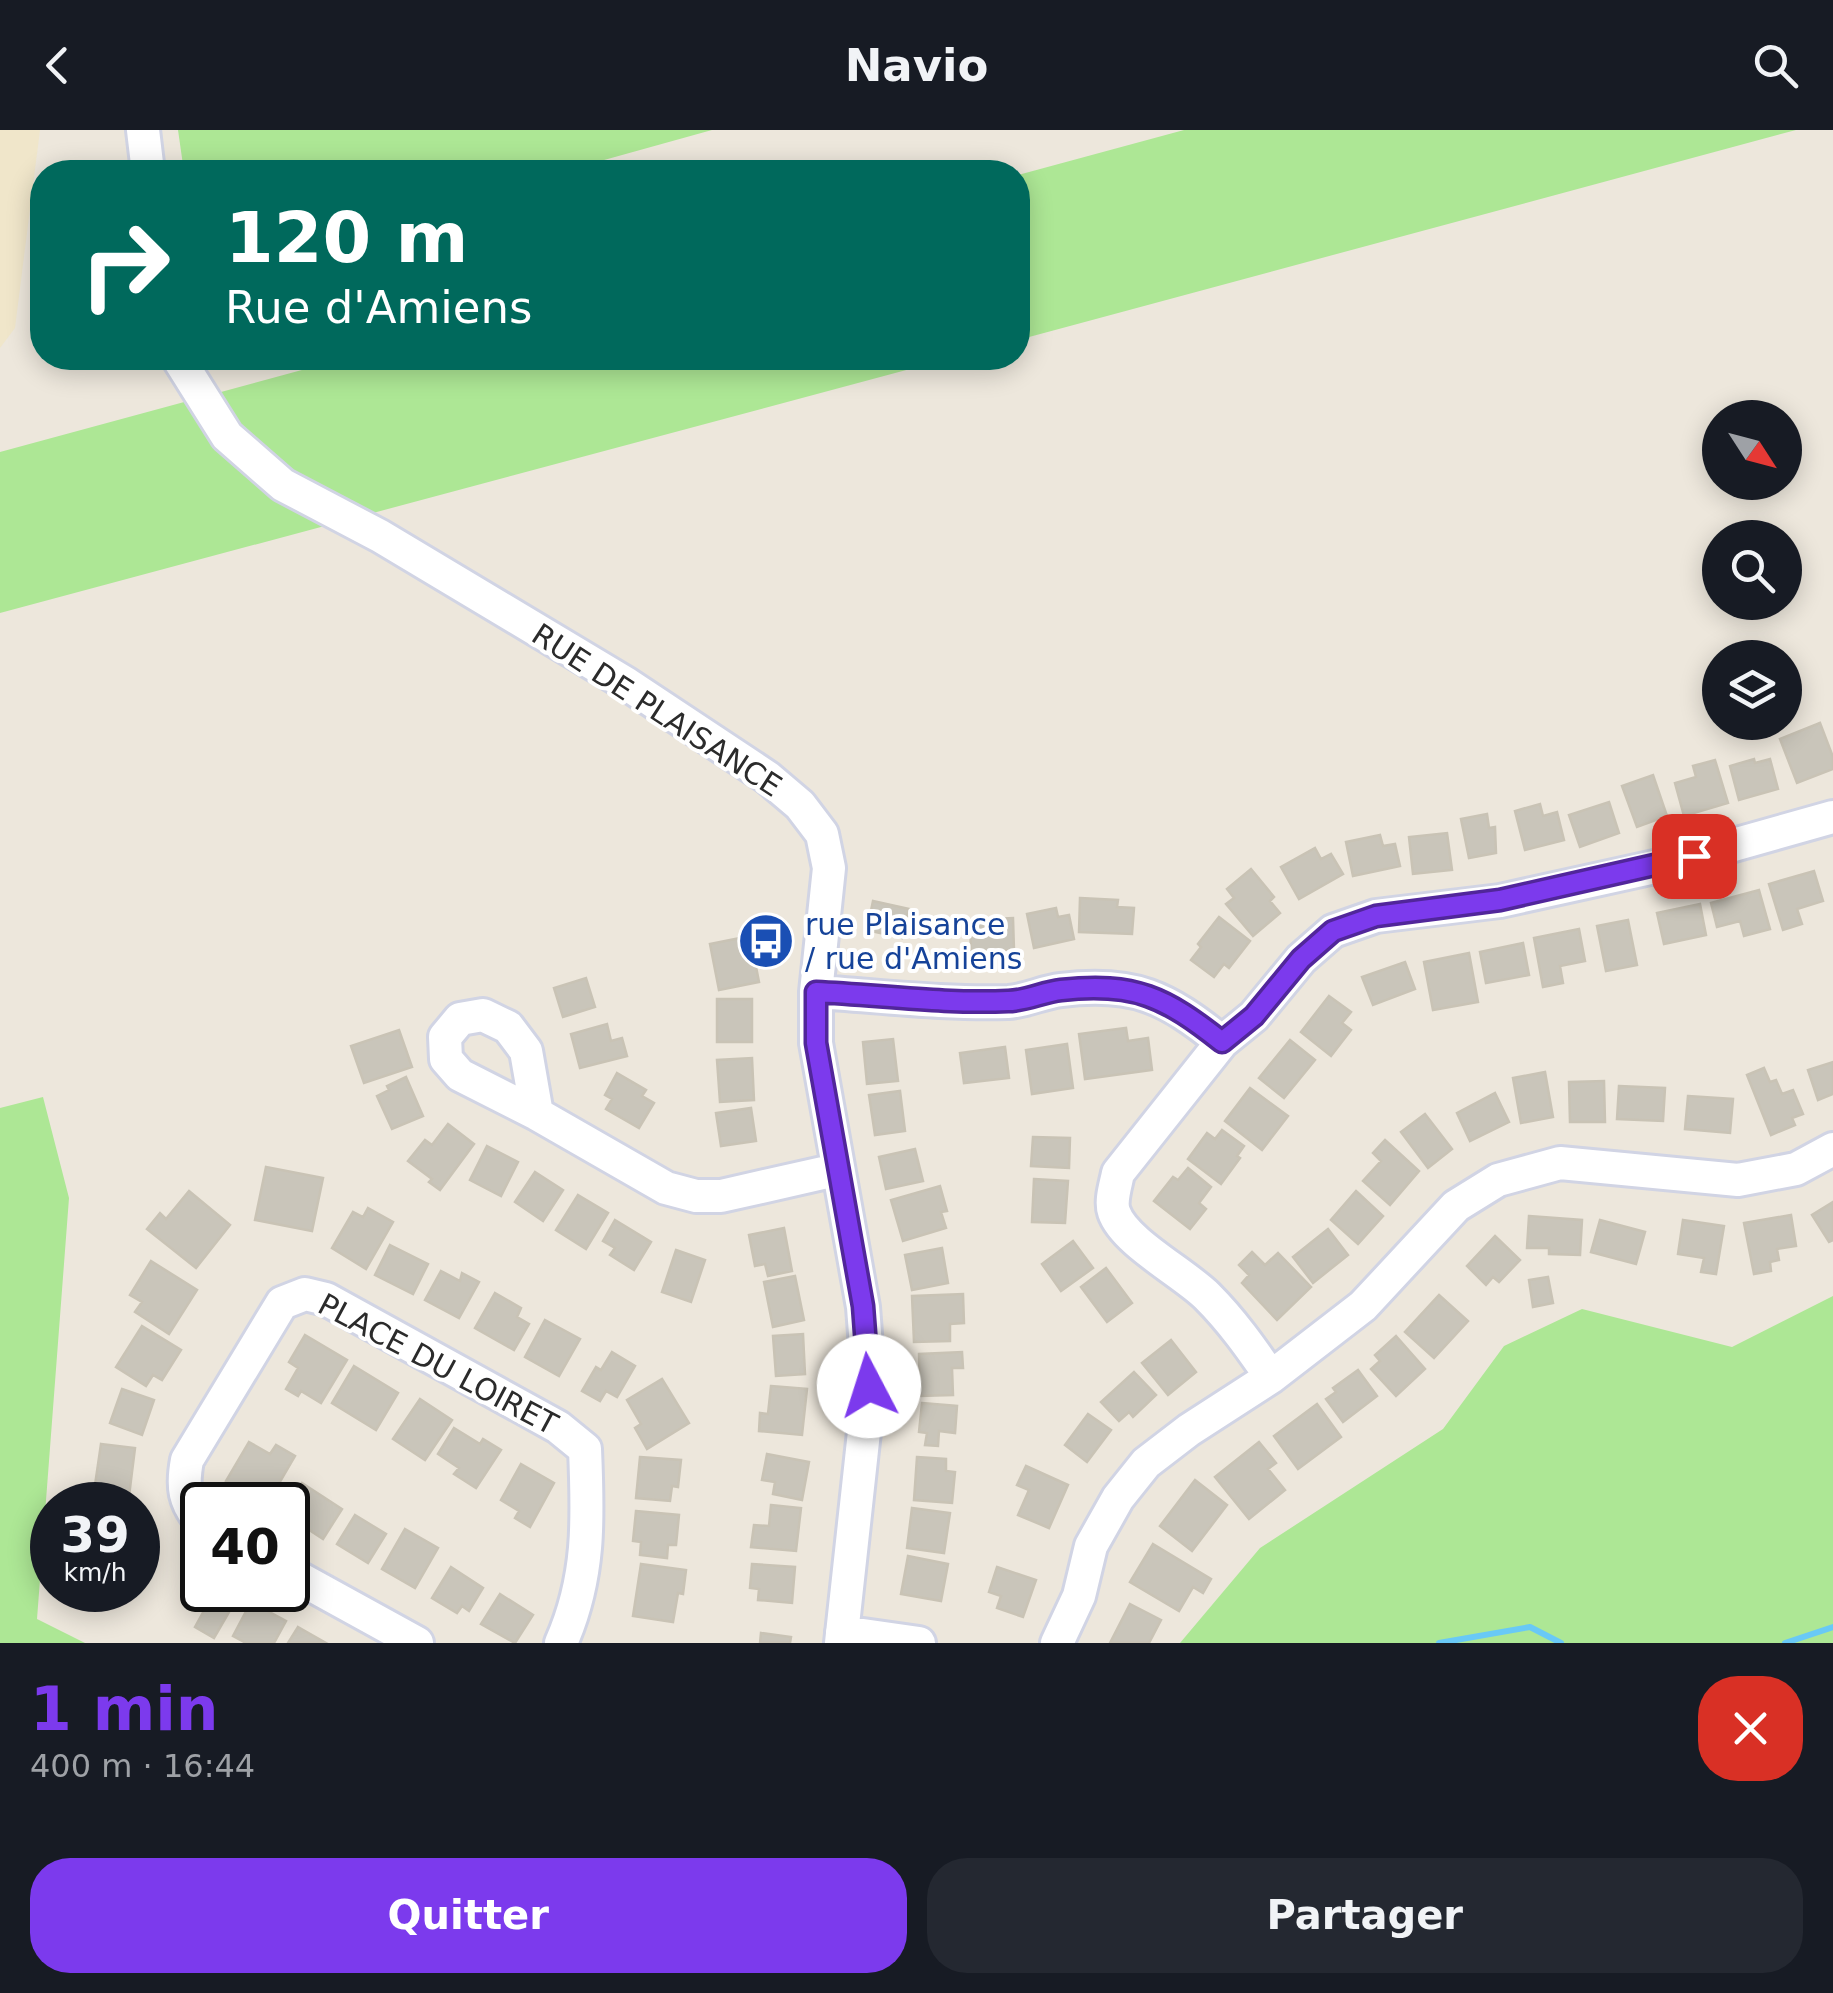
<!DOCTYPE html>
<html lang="fr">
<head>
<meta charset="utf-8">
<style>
	:root { --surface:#171b24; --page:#242831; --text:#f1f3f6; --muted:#9ea1a6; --accent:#7c3aed }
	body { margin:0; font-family:"DejaVu Sans",sans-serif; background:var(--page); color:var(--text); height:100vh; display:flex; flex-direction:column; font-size:38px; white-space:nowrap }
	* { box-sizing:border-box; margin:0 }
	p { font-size:32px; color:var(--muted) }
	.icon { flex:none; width:55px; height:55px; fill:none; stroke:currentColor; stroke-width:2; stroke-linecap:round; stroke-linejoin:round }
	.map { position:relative; height:1513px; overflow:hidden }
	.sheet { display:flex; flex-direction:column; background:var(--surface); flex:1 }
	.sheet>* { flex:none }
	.top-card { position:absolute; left:30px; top:30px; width:1000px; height:210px; border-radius:40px; box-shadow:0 5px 25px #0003; background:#00695c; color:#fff; overflow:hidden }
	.needle { width:65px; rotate:126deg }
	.buttons { position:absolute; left:1702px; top:270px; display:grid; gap:20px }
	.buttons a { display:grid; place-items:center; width:100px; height:100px; border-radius:50%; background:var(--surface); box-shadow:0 5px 25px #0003; font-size:50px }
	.speed { position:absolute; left:30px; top:1352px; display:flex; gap:20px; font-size:50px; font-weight:700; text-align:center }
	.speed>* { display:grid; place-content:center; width:130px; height:130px; border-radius:50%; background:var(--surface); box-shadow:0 5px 25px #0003; line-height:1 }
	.speed small { font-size:25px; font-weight:400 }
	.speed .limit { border:5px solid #111; border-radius:15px; background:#fff; color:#111 }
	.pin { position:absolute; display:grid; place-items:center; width:85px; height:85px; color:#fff; margin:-42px; border-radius:20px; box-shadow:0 5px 15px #0006 }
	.me { position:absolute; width:110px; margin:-55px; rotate:355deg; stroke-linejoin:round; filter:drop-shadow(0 0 8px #0008) }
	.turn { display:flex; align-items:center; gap:35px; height:210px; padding:0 30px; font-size:45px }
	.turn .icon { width:130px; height:130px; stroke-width:2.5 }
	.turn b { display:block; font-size:70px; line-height:85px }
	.round { display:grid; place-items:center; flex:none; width:105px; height:105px; border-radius:40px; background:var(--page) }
	.head { display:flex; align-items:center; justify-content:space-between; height:170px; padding:0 30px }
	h1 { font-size:60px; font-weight:700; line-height:75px; color:var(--accent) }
	.action { display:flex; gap:20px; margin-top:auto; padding:20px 30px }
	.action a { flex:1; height:115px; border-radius:40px; background:var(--accent); color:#fff; font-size:40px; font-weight:700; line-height:115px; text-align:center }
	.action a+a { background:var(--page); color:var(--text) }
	header { display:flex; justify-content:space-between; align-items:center; height:130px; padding:0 30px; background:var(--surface); font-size:45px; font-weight:700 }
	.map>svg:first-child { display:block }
	.education { fill:#f0e6ca }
	.green { fill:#ade795 }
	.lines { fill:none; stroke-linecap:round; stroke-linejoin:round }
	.stream { stroke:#69c9f6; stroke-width:6 }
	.building { fill:#c9c5ba; stroke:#c9c3b5; stroke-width:2.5 }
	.minor-casing { stroke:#d1d4e4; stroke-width:38 }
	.minor { stroke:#fff; stroke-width:32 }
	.route-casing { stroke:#51269a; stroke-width:25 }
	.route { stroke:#7c3aed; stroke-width:18 }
	.labels { text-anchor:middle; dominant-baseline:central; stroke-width:8; stroke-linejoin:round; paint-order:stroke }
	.street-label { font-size:30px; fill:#2b2b2b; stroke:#fff }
	.transit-label { font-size:30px; fill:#164399; stroke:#fff; text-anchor:start }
</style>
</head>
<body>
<header><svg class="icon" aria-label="back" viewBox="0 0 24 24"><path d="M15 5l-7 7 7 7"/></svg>Navio<svg class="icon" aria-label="search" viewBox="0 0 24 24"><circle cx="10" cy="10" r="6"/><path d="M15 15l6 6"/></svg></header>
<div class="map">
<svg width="1833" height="1513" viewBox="0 0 1833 1513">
	<rect width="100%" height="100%" fill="#ede7dc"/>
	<path class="education" d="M 0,0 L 40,0 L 15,198 L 0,218 Z"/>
	<path class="green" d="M 178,0 L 712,0 L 561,42 L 184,42 Z
		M 1184,0 L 1796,0 L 1018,210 L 1018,45 Z
		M 346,228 L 951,228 L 0,483 L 0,322 Z
		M 43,967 L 69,1068 L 37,1489 L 85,1513 L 0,1513 L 0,978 Z
		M 1833,1166 L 1833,1513 L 1180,1513 L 1260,1418 L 1443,1299 L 1504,1216 L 1582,1179 L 1732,1217 Z"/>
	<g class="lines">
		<path class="stream" d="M 1439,1513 L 1530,1497 L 1561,1513
			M 1785,1513 L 1833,1497"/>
	</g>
	<path class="building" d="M 1820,593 L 1833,627 L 1833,639 L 1797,653 L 1780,609 Z
		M 1754,629 L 1755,633 L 1770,629 L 1778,659 L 1739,670 L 1730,636 Z
		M 1715,630 L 1728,673 L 1684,686 L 1675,653 L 1696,647 L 1693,636 Z
		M 1653,645 L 1667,686 L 1637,697 L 1622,656 Z
		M 1609,672 L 1619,703 L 1580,717 L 1569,685 Z
		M 1540,674 L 1543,686 L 1557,682 L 1564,710 L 1525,720 L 1515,681 Z
		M 1487,684 L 1489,698 L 1495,697 L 1496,723 L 1469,728 L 1461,689 Z
		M 1447,703 L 1452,740 L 1413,744 L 1409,707 Z
		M 1380,705 L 1383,716 L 1395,714 L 1400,736 L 1353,746 L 1346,712 Z
		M 1315,718 L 1321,729 L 1331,724 L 1343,744 L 1299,769 L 1281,737 Z
		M 1251,739 L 1274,767 L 1270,771 L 1280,783 L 1253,806 L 1226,774 L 1234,768 L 1227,759 Z
		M 1814,741 L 1823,771 L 1797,779 L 1802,794 L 1783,800 L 1769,754 Z
		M 1759,760 L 1770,799 L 1744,806 L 1740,791 L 1717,797 L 1711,773 Z
		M 1080,768 L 1118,770 L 1117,777 L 1134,778 L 1132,804 L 1079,802 Z
		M 873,771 L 909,779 L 902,808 L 867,800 Z
		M 1700,774 L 1706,805 L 1664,814 L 1657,783 Z
		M 1056,778 L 1058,787 L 1069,785 L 1074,809 L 1034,818 L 1027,784 Z
		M 1219,787 L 1250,811 L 1229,838 L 1224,834 L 1214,847 L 1191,830 L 1201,817 L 1198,814 Z
		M 1013,788 L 1014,820 L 971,822 L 970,790 Z
		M 1628,790 L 1637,835 L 1606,841 L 1597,796 Z
		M 1579,799 L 1585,831 L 1560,836 L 1563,853 L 1543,857 L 1534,808 Z
		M 750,806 L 759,852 L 719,860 L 710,814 Z
		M 1523,813 L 1529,845 L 1486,853 L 1480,822 Z
		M 1469,823 L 1478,872 L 1433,880 L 1424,832 Z
		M 1405,832 L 1415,859 L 1373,875 L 1362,847 Z
		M 586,848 L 595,877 L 563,887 L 554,858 Z
		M 1329,866 L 1351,882 L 1342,893 L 1351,900 L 1331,926 L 1301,902 Z
		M 717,869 L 752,869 L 752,912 L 717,912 Z
		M 607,894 L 611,911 L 622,908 L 627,926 L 580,938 L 571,904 Z
		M 1126,898 L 1128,911 L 1148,908 L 1152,940 L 1085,949 L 1079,904 Z
		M 399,900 L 412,937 L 364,953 L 351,916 Z
		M 893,909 L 898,951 L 867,954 L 863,912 Z
		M 1290,910 L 1315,930 L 1284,968 L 1259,948 Z
		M 1067,914 L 1073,958 L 1032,964 L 1026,920 Z
		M 1005,917 L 1009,948 L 964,953 L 960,923 Z
		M 752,928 L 754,970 L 720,972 L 717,930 Z
		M 1833,932 L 1833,964 L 1818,970 L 1808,940 Z
		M 1764,938 L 1770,952 L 1776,950 L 1782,964 L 1793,960 L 1803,984 L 1792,988 L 1795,995 L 1771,1005 L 1747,945 Z
		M 1545,942 L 1553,987 L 1521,993 L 1513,948 Z
		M 617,943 L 646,960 L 642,966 L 654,973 L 639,998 L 606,979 L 612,969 L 605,965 Z
		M 406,947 L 423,986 L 392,999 L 377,966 L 389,960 L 387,956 Z
		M 1604,951 L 1605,992 L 1570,992 L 1569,952 Z
		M 1619,956 L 1665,958 L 1663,991 L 1617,989 Z
		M 1250,958 L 1288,986 L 1262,1020 L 1225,991 Z
		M 900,961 L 905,1001 L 875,1005 L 869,965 Z
		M 1495,963 L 1509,992 L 1470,1011 L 1457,983 Z
		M 1688,966 L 1733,969 L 1730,1003 L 1685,999 Z
		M 751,978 L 756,1011 L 721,1016 L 716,983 Z
		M 1425,984 L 1452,1019 L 1428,1038 L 1401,1002 Z
		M 448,994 L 474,1014 L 440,1060 L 429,1052 L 432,1049 L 408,1031 L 425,1010 L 432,1015 Z
		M 1222,1000 L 1244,1016 L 1237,1026 L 1240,1028 L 1221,1054 L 1188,1029 L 1207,1003 L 1215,1009 Z
		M 1033,1007 L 1070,1008 L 1069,1038 L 1031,1036 Z
		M 1385,1010 L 1419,1041 L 1390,1075 L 1363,1051 L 1381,1031 L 1373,1023 Z
		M 487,1016 L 518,1032 L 501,1066 L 470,1050 Z
		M 915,1019 L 923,1051 L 886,1059 L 879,1027 Z
		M 266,1037 L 323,1048 L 312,1101 L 255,1090 Z
		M 1188,1038 L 1211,1057 L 1199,1073 L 1206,1079 L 1190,1099 L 1154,1071 L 1173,1047 L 1178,1050 Z
		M 535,1042 L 563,1060 L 543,1091 L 515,1072 Z
		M 1034,1049 L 1068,1051 L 1065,1093 L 1032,1092 Z
		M 940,1056 L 947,1081 L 941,1082 L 946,1098 L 903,1111 L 891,1070 Z
		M 189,1061 L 230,1095 L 196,1138 L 147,1099 L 160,1083 L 166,1089 Z
		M 1356,1061 L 1383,1086 L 1358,1114 L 1331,1090 Z
		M 578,1065 L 608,1083 L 586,1119 L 556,1100 Z
		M 1833,1072 L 1833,1110 L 1829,1112 L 1812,1085 Z
		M 368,1078 L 393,1092 L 366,1139 L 332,1118 L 353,1082 L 363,1087 Z
		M 1791,1085 L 1796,1116 L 1777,1119 L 1779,1130 L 1770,1132 L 1771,1141 L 1754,1144 L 1744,1093 Z
		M 1529,1086 L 1582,1090 L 1580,1125 L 1549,1124 L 1549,1118 L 1527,1118 Z
		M 615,1090 L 651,1112 L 634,1140 L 610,1125 L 615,1118 L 603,1111 Z
		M 1600,1090 L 1645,1102 L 1636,1134 L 1591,1122 Z
		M 1683,1090 L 1724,1096 L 1716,1144 L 1701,1142 L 1704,1128 L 1678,1124 Z
		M 784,1098 L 792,1141 L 768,1146 L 765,1134 L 755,1136 L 749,1105 Z
		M 1328,1099 L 1348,1125 L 1313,1153 L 1293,1127 Z
		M 1495,1106 L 1520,1130 L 1499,1152 L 1493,1147 L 1486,1155 L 1467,1136 Z
		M 1073,1111 L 1093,1138 L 1061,1161 L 1042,1134 Z
		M 390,1115 L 428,1134 L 413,1164 L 375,1145 Z
		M 942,1118 L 948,1153 L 912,1160 L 905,1125 Z
		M 676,1120 L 705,1130 L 691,1172 L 662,1162 Z
		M 1252,1122 L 1265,1135 L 1278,1123 L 1311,1157 L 1277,1190 L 1242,1153 L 1249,1145 L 1239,1135 Z
		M 151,1131 L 197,1160 L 169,1204 L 135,1182 L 142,1172 L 130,1165 Z
		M 1106,1138 L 1132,1173 L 1107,1192 L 1081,1157 Z
		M 441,1141 L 460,1151 L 462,1143 L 479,1152 L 459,1188 L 425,1170 Z
		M 795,1146 L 804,1190 L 773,1197 L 764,1152 Z
		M 1548,1147 L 1553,1173 L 1533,1177 L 1529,1150 Z
		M 495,1163 L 521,1178 L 517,1187 L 529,1194 L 514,1220 L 475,1198 Z
		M 963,1164 L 964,1193 L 950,1194 L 950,1211 L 914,1212 L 912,1166 Z
		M 1439,1165 L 1468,1191 L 1434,1228 L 1405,1202 Z
		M 545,1190 L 580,1209 L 559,1246 L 525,1227 Z
		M 142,1196 L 181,1220 L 162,1250 L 153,1245 L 146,1256 L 116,1237 Z
		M 803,1204 L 805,1244 L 776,1246 L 773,1206 Z
		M 305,1205 L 347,1230 L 321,1273 L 301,1261 L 298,1266 L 286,1259 L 298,1238 L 289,1232 Z
		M 1396,1206 L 1425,1239 L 1396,1266 L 1371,1239 L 1380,1231 L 1375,1225 Z
		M 1171,1210 L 1196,1242 L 1168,1265 L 1142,1233 Z
		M 612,1222 L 635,1236 L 617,1267 L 606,1261 L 600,1271 L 582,1261 L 596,1237 L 601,1240 Z
		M 962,1222 L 963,1238 L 952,1238 L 953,1265 L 920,1266 L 919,1224 Z
		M 354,1236 L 398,1263 L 376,1300 L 332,1273 Z
		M 1358,1240 L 1377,1266 L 1343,1292 L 1326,1269 L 1336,1262 L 1333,1258 Z
		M 1134,1242 L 1156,1265 L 1133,1287 L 1129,1282 L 1119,1291 L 1101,1272 Z
		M 662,1249 L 689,1293 L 647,1319 L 635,1298 L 641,1294 L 627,1270 Z
		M 771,1256 L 807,1259 L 802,1305 L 759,1301 L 760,1283 L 768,1284 Z
		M 122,1259 L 154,1270 L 142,1305 L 110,1293 Z
		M 420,1269 L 452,1290 L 425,1330 L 393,1309 Z
		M 922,1273 L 957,1276 L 955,1303 L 939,1301 L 938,1316 L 925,1315 L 927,1303 L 919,1302 Z
		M 1317,1274 L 1341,1307 L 1298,1339 L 1274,1306 Z
		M 1088,1284 L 1111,1300 L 1087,1332 L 1065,1315 Z
		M 454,1298 L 480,1314 L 483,1309 L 501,1320 L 476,1358 L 454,1344 L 459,1338 L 438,1324 Z
		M 249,1312 L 270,1324 L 276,1315 L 295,1326 L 267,1374 L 226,1351 Z
		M 1259,1312 L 1276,1333 L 1268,1339 L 1285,1360 L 1249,1389 L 1215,1347 Z
		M 101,1314 L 135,1318 L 129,1366 L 94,1362 Z
		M 767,1324 L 809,1332 L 802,1370 L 773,1364 L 775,1352 L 762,1350 Z
		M 640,1327 L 681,1330 L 678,1357 L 672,1356 L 670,1371 L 636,1368 Z
		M 917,1327 L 946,1329 L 946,1341 L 955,1342 L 952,1373 L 914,1370 Z
		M 521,1334 L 554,1353 L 530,1397 L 515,1388 L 519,1381 L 501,1370 Z
		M 1026,1336 L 1068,1355 L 1049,1398 L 1018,1385 L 1029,1360 L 1017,1355 Z
		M 1195,1350 L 1227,1375 L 1192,1421 L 1160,1396 Z
		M 302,1353 L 342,1379 L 323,1409 L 288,1386 L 287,1375 Z
		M 771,1375 L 801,1378 L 796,1421 L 751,1417 L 754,1395 L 769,1396 Z
		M 912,1378 L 950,1383 L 944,1423 L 907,1418 Z
		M 636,1381 L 679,1385 L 676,1415 L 668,1415 L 667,1428 L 640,1425 L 641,1412 L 633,1411 Z
		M 355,1385 L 386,1404 L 368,1433 L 337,1414 Z
		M 405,1399 L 438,1418 L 415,1458 L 382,1439 Z
		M 1153,1414 L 1211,1449 L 1203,1463 L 1193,1457 L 1179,1481 L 1130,1452 Z
		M 908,1426 L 948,1434 L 941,1471 L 901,1464 Z
		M 641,1434 L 686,1440 L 683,1464 L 678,1463 L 673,1492 L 633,1486 Z
		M 752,1434 L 795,1437 L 792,1473 L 758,1470 L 759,1459 L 750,1458 Z
		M 451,1437 L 483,1458 L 469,1481 L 462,1476 L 457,1483 L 432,1468 Z
		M 997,1437 L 1036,1450 L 1023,1487 L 997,1478 L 1001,1466 L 989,1462 Z
		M 202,1444 L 202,1460 L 240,1463 L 214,1508 L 195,1497 L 206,1477 L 189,1467 Z
		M 500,1464 L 533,1485 L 515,1513 L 481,1494 Z
		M 251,1472 L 286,1491 L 274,1513 L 246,1513 L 233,1506 Z
		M 1130,1474 L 1161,1490 L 1149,1513 L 1110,1513 Z
		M 298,1497 L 326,1513 L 288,1513 Z
		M 761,1503 L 791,1507 L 790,1513 L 760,1513 Z"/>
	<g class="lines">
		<g class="minor-casing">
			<path id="minor" d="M 143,0 L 148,42
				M 178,228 L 227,306 L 283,355 L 380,406 L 627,554 L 767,647 L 800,675 L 822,704 L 829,738 L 816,862 L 816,913 L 863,1177 L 869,1256 L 841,1513
				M 816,862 C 880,866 945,874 1008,872 C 1026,871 1043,862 1061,860 C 1134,851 1166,867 1222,912
				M 537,984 L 460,945 L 446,929 L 445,907 L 460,889 L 483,885 L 508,897 L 526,921 L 537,984 L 666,1058 L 696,1066 L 721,1066 L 836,1040
				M 1271,1247 C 1251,1218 1232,1191 1207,1166 C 1184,1143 1124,1112 1114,1082 C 1110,1071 1116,1054 1118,1043 L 1222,912 L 1254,886 L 1301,829 L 1333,801 L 1376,786 L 1500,771 L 1659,736 L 1833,687
				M 202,1393 C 184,1372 182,1357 187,1330 L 282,1173 L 305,1164 L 326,1169 L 558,1297 L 585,1319 C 588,1389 590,1448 561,1513
				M 288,1442 L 417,1513
				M 842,1502 L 919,1513
				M 1057,1513 L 1079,1466 L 1091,1416 L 1118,1368 L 1146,1333 L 1189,1300 L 1271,1247 L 1363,1176 L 1456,1076 L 1498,1050 L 1560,1033 L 1738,1050 L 1796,1039 L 1833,1019"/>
		</g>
		<use href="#minor" class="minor"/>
	</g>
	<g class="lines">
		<g class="route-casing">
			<path id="route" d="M 869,1256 L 863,1176 L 816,913 L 816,862 C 880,865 945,874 1008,871 C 1026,871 1043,862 1061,860 C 1135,852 1165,867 1222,912 L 1254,886 L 1301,829 L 1333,801 L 1376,786 L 1500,770 L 1694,726"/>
		</g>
		<use href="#route" class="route"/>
	</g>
	<defs>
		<g id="bus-disc" transform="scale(2.875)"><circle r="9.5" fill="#1a4fb4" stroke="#fff"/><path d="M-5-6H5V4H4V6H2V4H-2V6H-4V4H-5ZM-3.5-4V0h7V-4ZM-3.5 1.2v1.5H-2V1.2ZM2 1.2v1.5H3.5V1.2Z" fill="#fff"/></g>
	</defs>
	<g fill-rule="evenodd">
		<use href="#bus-disc" x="766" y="811"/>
	</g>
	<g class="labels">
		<g class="street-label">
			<text transform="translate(657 580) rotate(33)">RUE DE PLAISANCE</text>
			<text transform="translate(438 1234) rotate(28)">PLACE DU LOIRET</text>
		</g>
		<g class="transit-label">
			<text x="805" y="794">rue Plaisance<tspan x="805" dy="34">/ rue d'Amiens</tspan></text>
		</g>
	</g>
</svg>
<div class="buttons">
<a><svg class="needle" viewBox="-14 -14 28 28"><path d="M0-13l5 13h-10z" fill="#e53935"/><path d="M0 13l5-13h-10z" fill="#9ea1a6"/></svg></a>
<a><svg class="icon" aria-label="search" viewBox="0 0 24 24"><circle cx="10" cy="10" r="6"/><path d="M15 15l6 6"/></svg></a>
<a><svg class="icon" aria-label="layers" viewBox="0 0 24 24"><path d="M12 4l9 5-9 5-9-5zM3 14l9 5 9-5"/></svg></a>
</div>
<div class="speed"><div>39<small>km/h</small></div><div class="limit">40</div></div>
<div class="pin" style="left:1694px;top:726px;background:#d93025"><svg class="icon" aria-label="arrive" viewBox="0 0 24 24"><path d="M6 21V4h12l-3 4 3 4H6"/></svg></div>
<svg class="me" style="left:869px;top:1256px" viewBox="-20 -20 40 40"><circle r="19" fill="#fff"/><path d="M0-13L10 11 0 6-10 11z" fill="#7c3aed"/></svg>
<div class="top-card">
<div class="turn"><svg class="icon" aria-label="right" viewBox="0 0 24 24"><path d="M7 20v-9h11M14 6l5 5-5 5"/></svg><div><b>120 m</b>Rue d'Amiens</div></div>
</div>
</div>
<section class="sheet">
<div class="head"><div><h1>1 min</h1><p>400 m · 16:44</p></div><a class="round" style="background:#d93025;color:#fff"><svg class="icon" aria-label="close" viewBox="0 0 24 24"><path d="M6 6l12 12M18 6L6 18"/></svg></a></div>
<div class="action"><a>Quitter</a><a>Partager</a></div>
</section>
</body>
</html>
